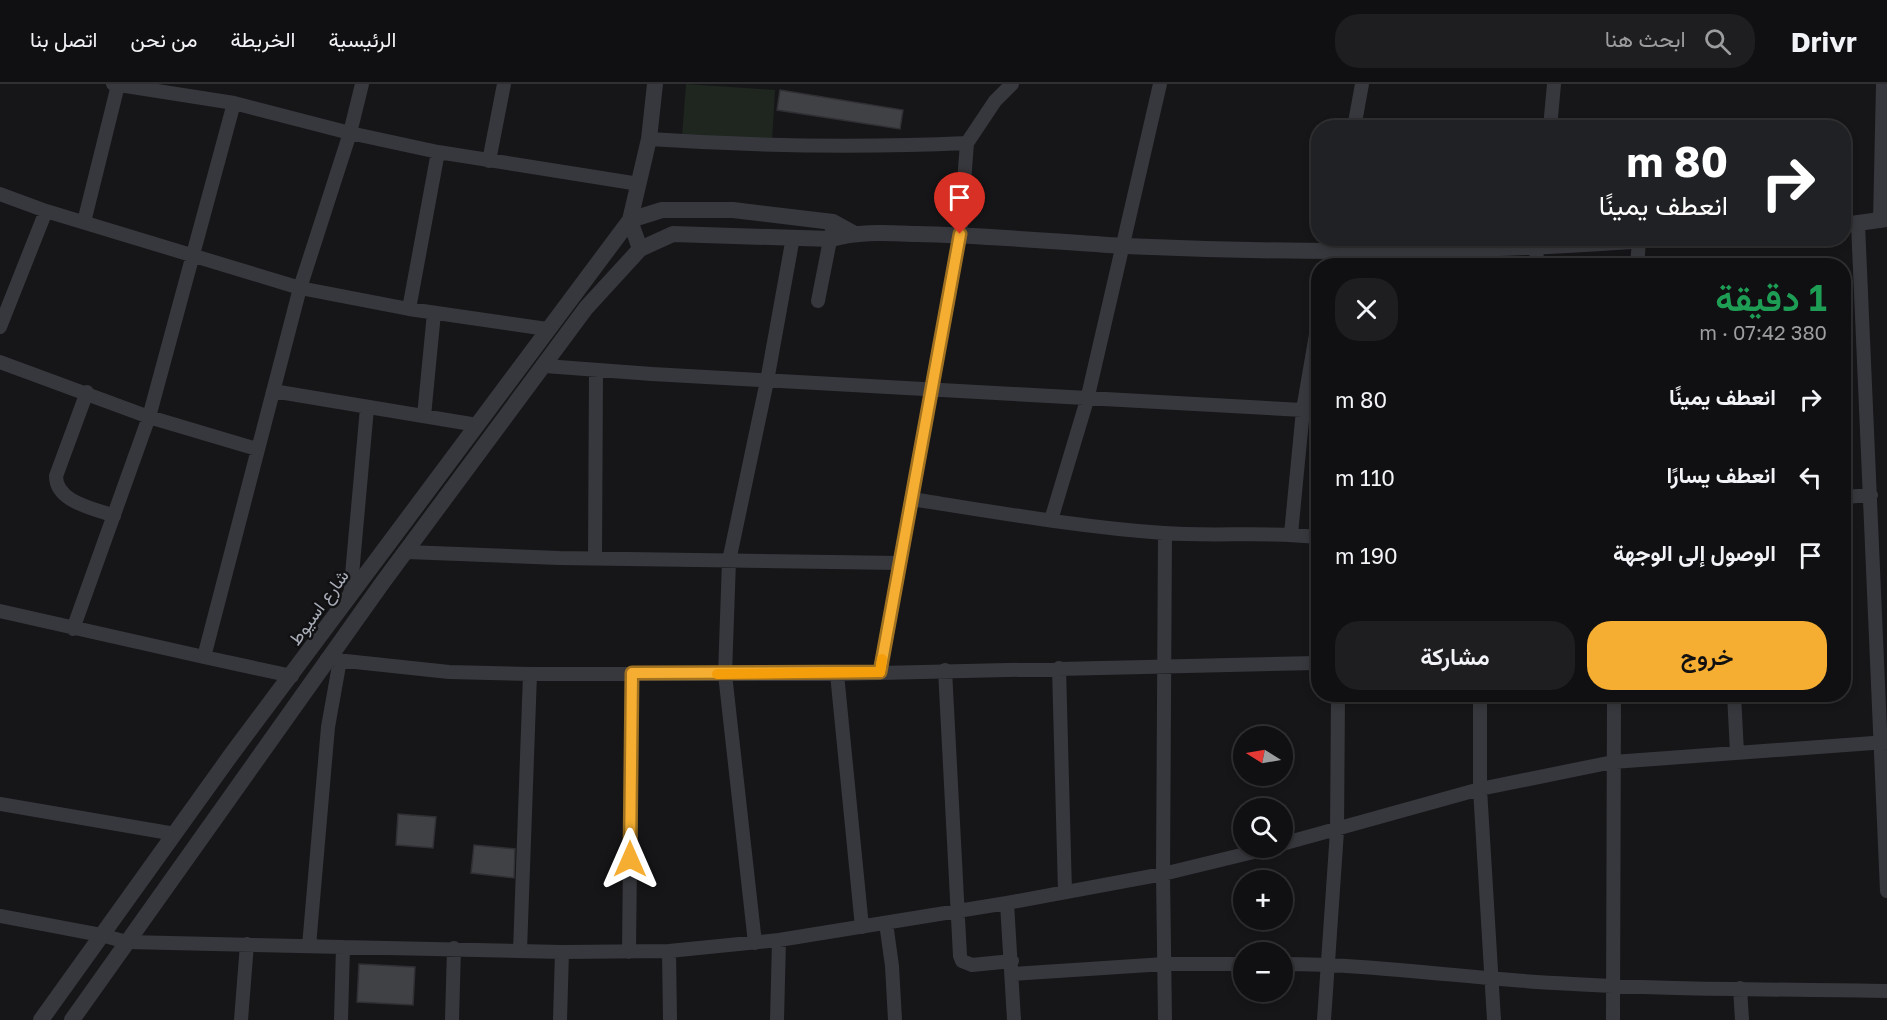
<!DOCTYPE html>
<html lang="ar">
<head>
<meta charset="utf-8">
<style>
	:root { --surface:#101012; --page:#1e1e20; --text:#f1f3f6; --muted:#9c9d9f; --line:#303032; --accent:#f5ae31 }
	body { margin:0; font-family:"Golos Text",Vazirmatn,sans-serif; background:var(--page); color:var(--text); direction:rtl; height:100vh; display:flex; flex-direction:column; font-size:22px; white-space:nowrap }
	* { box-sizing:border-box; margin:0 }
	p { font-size:20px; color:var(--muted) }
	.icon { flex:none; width:33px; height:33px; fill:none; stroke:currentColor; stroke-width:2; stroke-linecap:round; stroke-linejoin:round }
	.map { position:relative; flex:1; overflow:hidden; direction:ltr }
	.side { position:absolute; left:1311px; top:174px; width:540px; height:444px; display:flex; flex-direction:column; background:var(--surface); border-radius:24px; box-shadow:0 3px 9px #0003,0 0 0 2px var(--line); direction:rtl }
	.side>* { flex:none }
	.top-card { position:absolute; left:1311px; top:36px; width:540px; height:126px; border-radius:24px; box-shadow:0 3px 9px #0003,0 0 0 2px var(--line); direction:rtl; background:#202124; color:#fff; overflow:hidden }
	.needle { width:39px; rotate:281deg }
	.buttons { position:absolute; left:1233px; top:642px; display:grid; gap:12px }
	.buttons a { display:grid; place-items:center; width:60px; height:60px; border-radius:50%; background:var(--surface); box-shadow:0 3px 9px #0003,0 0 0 2px var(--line); font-size:30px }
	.pin { position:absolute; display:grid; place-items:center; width:51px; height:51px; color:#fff; margin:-62px -26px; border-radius:50% 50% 50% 0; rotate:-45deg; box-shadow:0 0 6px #0007 }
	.pin .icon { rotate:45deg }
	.me { position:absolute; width:66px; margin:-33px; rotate:0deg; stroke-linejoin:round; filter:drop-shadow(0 0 4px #0008) }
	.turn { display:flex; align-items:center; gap:21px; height:126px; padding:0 24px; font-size:27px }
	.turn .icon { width:78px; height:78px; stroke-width:2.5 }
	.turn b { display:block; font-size:42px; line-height:51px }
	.round { display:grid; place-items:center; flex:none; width:63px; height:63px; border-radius:24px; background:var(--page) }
	.headline { display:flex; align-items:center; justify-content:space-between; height:102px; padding:0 24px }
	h1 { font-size:36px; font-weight:600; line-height:45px; color:#1e9e55 }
	.primary-button { display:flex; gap:12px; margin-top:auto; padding:12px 24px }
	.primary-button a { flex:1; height:69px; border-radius:24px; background:var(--accent); color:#111; font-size:24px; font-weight:600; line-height:69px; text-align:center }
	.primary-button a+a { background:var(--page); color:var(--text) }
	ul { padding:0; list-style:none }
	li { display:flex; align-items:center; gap:18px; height:78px; padding:0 24px }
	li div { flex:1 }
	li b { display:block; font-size:22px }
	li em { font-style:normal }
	header { display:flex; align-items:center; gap:36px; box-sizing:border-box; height:84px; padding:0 30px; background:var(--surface); border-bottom:2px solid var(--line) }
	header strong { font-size:28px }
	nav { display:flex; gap:33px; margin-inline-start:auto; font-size:21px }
	.search { width:420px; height:54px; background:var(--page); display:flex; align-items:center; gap:15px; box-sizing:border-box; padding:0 21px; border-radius:24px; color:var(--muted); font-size:22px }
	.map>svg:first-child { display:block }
	.green { fill:#1e261f }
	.building { fill:#404145; stroke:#303034; stroke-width:1.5 }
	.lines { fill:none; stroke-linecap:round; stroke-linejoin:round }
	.minor { stroke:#37383d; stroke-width:14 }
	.tertiary { stroke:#37383d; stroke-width:16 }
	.route-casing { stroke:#9f7120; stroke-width:15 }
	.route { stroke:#f5ae31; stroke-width:10 }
	.slow { stroke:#f59e0b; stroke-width:10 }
	.labels { text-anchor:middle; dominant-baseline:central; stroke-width:5; stroke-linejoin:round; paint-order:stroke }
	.street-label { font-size:18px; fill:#a8adb8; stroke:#111113 }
</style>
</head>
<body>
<header>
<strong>Drivr</strong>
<div class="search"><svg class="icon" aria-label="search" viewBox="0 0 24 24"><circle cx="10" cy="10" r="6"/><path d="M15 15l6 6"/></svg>ابحث هنا</div>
<nav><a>الرئيسية</a><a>الخريطة</a><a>من نحن</a><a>اتصل بنا</a></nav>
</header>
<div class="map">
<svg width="1887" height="936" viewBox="0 0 1887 936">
	<rect width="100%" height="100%" fill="#161618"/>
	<path class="green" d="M 686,0 L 775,6 L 772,58 L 682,52 Z"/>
	<path class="building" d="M 780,6 L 903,26 L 900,45 L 777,26 Z
		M 398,730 L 436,733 L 433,764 L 396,761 Z
		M 474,761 L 515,765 L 514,794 L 471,789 Z
		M 359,880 L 415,883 L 413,921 L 357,918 Z"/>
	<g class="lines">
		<path class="minor" d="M 113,0 L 234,19 L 350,49 L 438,68 L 639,100
			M 1354,44 L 1362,0
			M 1550,44 L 1554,0
			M 649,55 C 755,62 860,64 967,59
			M 489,77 L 504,0
			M 0,110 L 46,127 L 300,204 L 409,225 L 547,245
			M 1880,137 L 1883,0
			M 84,138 L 118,1
			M 1858,140 L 1887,807
			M 1329,182 L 1334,154
			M 1415,182 L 1417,167
			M 1535,182 L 1539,154
			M 1637,182 L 1639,157
			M 818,217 L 832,146
			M 409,225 L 438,68
			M 0,243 L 46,127
			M 0,278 L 149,333 L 257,365
			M 545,282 L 652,290 L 1303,326
			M 273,307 L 477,341
			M 87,308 L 56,392 C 56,418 93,424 114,432
			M 424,332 L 434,229
			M 1844,413 L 1871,411
			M 911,415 C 995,428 1079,443 1164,449 C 1215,453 1267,447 1318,453
			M 1051,436 L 1087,316 L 1160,0
			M 1165,449 L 1163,790 L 1165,936
			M 1291,450 L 1303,326 L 1318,239
			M 407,468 L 559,474 L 899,479
			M 595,474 L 596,287
			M 350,513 L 367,324
			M 0,527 L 204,573
			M 73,545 L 149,333 L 234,19
			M 327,575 L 449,588 L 530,590 L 837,590 L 1318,579
			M 1059,584 L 1065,808
			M 945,586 L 960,872 L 962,877 L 972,881 L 1012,877
			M 880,588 L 960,150 L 967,59 L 995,17 L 1012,0
			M 837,590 L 862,843
			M 292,592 L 204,573 L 300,204 L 350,49 L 362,0
			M 1480,610 L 1480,705 L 1494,936
			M 1734,610 L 1737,669
			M 0,720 L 175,750
			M 1282,760 L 1480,705 L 1613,678 L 1887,658
			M 1007,819 L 1014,936
			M 0,832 L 101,851 L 127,858 L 562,868 L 669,867 L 779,856 L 1007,819 L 1163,790 L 1270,764
			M 886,839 L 892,882 L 895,936
			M 755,859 L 725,590 L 729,477 L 767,297 L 793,153
			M 309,862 L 328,643 L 340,576
			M 520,867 L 530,590
			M 669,867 L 670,936
			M 629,868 L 632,589
			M 1282,880 C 1373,880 1464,894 1555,899 C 1665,906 1776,905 1887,907
			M 1013,890 L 1165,880 L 1244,880
			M 1740,904 L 1742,936
			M 241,936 L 247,860
			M 341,936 L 343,863
			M 452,936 L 454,864
			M 560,936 L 562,868
			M 777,936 L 779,856
			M 1324,936 L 1337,747 L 1338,610
			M 1613,936 L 1614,610"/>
		<path class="tertiary" d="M 1844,141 L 1887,135
			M 640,165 L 630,136 L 649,55 L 655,0
			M 41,936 L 231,671 L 630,136 L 662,126 L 733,126 L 833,138 L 853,149
			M 72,936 L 383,498 L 586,224 L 640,165 L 673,150 L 831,155 C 859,147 887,149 916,150 C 986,151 1055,158 1125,162 C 1306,170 1489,169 1670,154"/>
	</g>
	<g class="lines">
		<g class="route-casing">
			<path id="route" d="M 630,775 L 632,589 L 880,588 L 960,150"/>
		</g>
		<use href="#route" class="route"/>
		<path class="slow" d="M 717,590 L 880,588 L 882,575"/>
	</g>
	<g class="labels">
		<g class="street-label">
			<text transform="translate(318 523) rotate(-54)">شارع اسيوط</text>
		</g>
	</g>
</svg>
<div class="buttons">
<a><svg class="needle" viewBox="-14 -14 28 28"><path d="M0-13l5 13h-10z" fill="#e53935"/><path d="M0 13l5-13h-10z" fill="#9c9d9f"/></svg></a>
<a><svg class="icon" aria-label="search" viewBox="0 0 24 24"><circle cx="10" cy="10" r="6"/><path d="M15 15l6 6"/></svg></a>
<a>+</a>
<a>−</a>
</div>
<div class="pin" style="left:960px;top:150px;background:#d93025"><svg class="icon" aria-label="arrive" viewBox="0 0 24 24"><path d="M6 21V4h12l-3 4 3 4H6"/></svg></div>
<svg class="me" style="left:630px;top:775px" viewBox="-20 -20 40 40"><path d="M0-17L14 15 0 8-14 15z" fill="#f5ae31" stroke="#fff" stroke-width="4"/></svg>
<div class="top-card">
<div class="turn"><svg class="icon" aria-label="right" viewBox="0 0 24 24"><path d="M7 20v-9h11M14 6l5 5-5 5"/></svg><div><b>80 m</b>انعطف يمينًا</div></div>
</div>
<section class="side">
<div class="headline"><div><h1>1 دقيقة</h1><p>380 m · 07:42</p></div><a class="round"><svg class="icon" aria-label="close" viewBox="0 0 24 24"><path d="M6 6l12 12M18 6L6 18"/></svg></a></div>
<ul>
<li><svg class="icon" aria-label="right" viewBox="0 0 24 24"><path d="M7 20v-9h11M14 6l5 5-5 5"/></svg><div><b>انعطف يمينًا</b></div><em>80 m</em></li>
<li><svg class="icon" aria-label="left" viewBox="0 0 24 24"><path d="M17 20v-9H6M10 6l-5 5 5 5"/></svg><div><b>انعطف يسارًا</b></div><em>110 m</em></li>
<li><svg class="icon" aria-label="arrive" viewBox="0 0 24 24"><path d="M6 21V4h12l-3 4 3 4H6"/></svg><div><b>الوصول إلى الوجهة</b></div><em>190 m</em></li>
</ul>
<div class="primary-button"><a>خروج</a><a>مشاركة</a></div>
</section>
</div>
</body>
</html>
